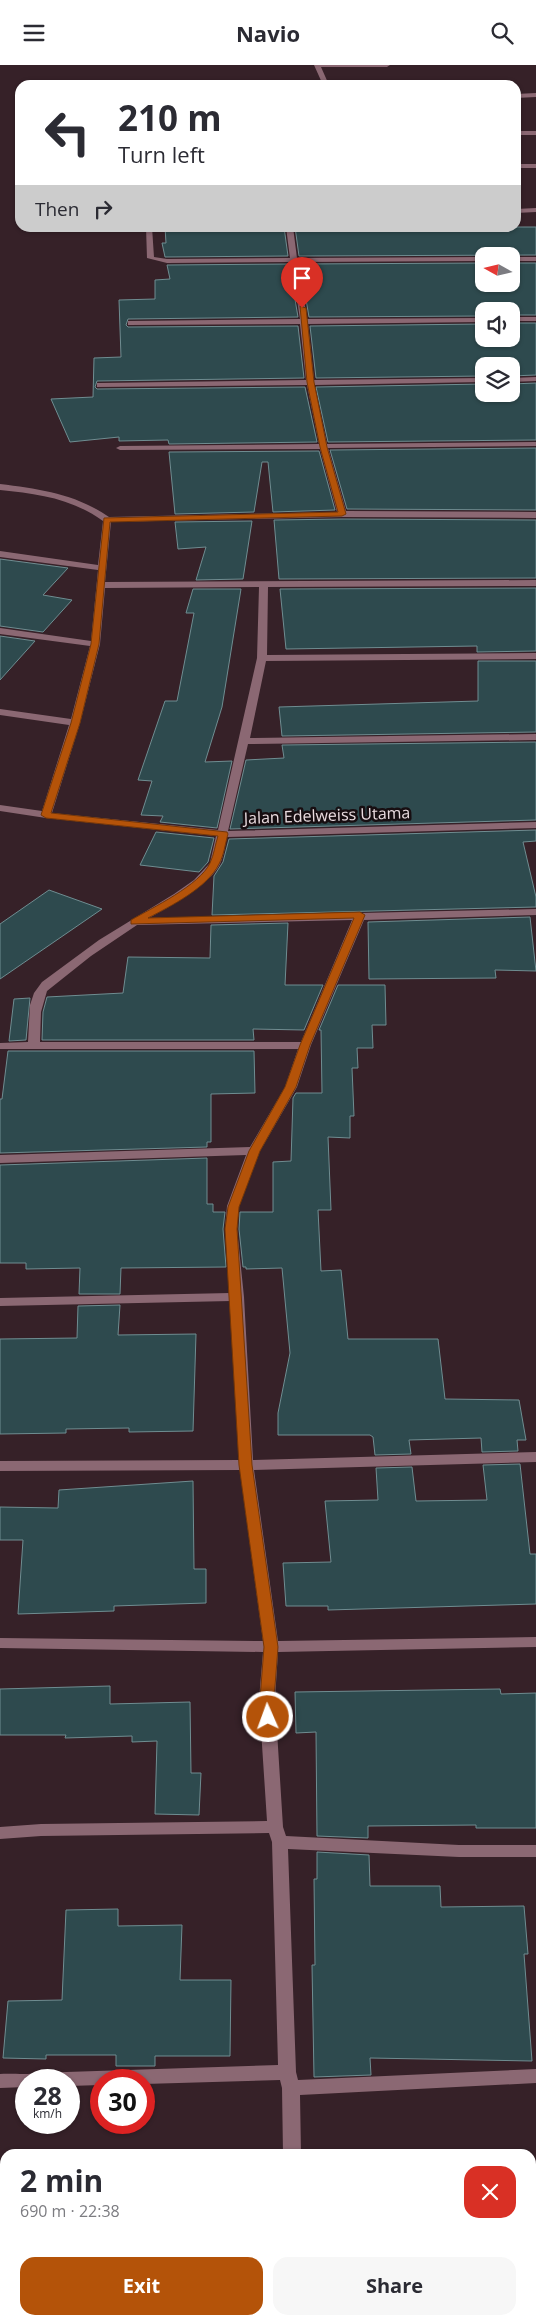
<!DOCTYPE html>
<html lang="en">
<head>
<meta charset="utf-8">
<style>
	:root { --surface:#fff; --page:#f7f7f7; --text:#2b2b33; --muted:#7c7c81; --accent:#b45309 }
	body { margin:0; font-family:"Open Sans",sans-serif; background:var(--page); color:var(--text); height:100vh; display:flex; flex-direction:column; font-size:19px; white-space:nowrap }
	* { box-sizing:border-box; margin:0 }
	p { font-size:16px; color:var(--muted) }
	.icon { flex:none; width:28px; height:28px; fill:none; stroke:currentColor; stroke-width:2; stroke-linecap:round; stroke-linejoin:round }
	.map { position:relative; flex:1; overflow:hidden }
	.details { position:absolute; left:0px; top:2084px; width:536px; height:176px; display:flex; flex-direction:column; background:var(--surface); border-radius:15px 15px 0 0; box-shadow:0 1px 4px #0004 }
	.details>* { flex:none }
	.banner { position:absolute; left:15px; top:15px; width:506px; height:152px; border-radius:15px; box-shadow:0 1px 4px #0004; background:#fff; color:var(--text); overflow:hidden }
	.needle { width:32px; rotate:278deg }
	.fabs { position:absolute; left:475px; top:182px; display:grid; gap:10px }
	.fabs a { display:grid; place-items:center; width:45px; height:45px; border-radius:10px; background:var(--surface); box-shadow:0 1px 4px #0004; font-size:25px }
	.speed { position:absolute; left:15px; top:2004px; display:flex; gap:10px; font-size:25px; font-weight:700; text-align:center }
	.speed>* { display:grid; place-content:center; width:65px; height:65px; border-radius:50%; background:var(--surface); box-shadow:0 1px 4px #0004; line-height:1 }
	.speed small { font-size:12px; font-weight:400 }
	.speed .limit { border:8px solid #d22; background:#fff; color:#111 }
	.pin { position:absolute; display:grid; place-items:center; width:42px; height:42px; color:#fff; margin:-51px -21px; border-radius:50% 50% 50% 0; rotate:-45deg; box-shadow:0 0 5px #0007 }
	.pin .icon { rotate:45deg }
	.me { position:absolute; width:55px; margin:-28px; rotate:358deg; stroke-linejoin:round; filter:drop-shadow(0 0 4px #0008) }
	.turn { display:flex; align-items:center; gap:18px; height:105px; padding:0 20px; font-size:22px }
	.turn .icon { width:65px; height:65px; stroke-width:2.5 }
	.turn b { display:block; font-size:35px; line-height:42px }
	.then { display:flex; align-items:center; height:48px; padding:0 20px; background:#0003; gap:10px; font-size:19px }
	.round { display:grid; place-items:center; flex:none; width:52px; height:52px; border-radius:15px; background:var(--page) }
	.headline { display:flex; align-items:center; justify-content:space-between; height:85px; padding:0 20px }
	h1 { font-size:30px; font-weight:700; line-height:38px }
	.button { display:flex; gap:10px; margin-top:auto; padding:10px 20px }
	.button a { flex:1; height:58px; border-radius:15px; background:var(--accent); color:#fff; font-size:20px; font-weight:700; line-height:58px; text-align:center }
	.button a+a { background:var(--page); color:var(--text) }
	header { display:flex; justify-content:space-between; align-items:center; height:65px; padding:0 20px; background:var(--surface); font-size:22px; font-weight:700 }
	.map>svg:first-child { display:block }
	.building { fill:#2e4a4e; stroke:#6f8d91 }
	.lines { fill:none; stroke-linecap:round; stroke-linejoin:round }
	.minor { fill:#8b6873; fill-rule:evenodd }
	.route { fill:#b45309; stroke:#753606 }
	.labels { text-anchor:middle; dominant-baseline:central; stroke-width:5; stroke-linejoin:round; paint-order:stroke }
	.street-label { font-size:16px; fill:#eadce0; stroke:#170e11 }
</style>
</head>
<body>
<header><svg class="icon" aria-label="menu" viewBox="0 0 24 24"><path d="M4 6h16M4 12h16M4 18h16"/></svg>Navio<svg class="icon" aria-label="search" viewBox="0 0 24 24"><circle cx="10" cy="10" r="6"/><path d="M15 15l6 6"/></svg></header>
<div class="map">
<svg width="536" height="2259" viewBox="0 0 536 2259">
	<rect width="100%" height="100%" fill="#362128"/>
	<path class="building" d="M 165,162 L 284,162 L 288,191 L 165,192 L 162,178 L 166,178 Z
		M 295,162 L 536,162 L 536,190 L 299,191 Z
		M 484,198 L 484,219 L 511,219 L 511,198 L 536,198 L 536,250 L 511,250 L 511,246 L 484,246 L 484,251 L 309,252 L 300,199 Z
		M 289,199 L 298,252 L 128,254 L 126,260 L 128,262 L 298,261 L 304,313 L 97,316 L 95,322 L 97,324 L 305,322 L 317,377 L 169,379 L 168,375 L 119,376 L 119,372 L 70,377 L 51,334 L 93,332 L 94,293 L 121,292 L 119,235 L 155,234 L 155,215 L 170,214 L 167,200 Z
		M 511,258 L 536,258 L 536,310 L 511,311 L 511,301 L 484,301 L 484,311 L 316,313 L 310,261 L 484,259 L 484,274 L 511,274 Z
		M 536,318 L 536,375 L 328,377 L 316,322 L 484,319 L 484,329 L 511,329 L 511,319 Z
		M 536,383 L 536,445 L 347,444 L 330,385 Z
		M 319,386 L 335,445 L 273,447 L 268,397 L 262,397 L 254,447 L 175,449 L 169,387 Z
		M 342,454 L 536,455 L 536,513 L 279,514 L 274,455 Z
		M 252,456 L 243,514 L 196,515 L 206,482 L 178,484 L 175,457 Z
		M 0,494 L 68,503 L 43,530 L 72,535 L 43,567 L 0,561 Z
		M 536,523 L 536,586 L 477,587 L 477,581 L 286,584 L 280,524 Z
		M 193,524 L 241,524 L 222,642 L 205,697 L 232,696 L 217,763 L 160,757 L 163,751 L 141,750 L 152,716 L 138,715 L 165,636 L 177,636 L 194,548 L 186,548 Z
		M 0,571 L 35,576 L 0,615 Z
		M 478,596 L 536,596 L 536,667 L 282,671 L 279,642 L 478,636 Z
		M 536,677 L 536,755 L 230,764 L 246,695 L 284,693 L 282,680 Z
		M 536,765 L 536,776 L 523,777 L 536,832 L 536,842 L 212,850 L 214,811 L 223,797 L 229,774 Z
		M 156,767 L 214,773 L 208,797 L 199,807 L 140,800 Z
		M 49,825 L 102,844 L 0,914 L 0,859 Z
		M 530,852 L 536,906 L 495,905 L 496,913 L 369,914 L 368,857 Z
		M 288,858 L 285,920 L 323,920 L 304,965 L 253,964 L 254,975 L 42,975 L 43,947 L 47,932 L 123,928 L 128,892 L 210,893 L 211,860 Z
		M 338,920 L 385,920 L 386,960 L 372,960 L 373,983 L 357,983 L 358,1003 L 352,1003 L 354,1051 L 350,1051 L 350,1073 L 328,1072 L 331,1145 L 318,1145 L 321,1206 L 341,1205 L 348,1274 L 438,1274 L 445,1334 L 519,1335 L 526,1375 L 517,1375 L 518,1386 L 482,1387 L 481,1373 L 409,1375 L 411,1389 L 375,1390 L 373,1372 L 370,1370 L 278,1370 L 278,1348 L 290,1288 L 282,1203 L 246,1204 L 246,1202 L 243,1202 L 239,1164 L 240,1147 L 273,1147 L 273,1097 L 291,1096 L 293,1033 L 296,1028 L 322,1028 L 321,965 L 319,965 Z
		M 30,933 L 26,975 L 9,976 L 14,934 Z
		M 8,986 L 254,986 L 255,1028 L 211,1029 L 211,1077 L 207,1077 L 207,1082 L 0,1088 L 0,1034 L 2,1034 Z
		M 207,1093 L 207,1139 L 213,1139 L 213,1147 L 225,1147 L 223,1164 L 226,1202 L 121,1203 L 120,1229 L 79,1229 L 80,1203 L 26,1204 L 26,1198 L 0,1198 L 0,1100 Z
		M 120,1240 L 118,1270 L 196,1269 L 193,1366 L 129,1367 L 129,1363 L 66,1364 L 66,1368 L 0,1369 L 0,1274 L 77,1273 L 78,1241 Z
		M 520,1399 L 530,1489 L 536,1489 L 536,1539 L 328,1545 L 328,1541 L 286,1541 L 283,1498 L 331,1497 L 325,1436 L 378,1435 L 376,1403 L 412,1402 L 416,1436 L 487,1435 L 483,1400 Z
		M 193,1416 L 194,1504 L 206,1504 L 206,1538 L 114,1541 L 114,1546 L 18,1549 L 23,1475 L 0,1475 L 0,1442 L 58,1443 L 59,1425 Z
		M 110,1621 L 110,1639 L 190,1637 L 191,1708 L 201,1708 L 199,1750 L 155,1749 L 157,1676 L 132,1677 L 132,1671 L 65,1673 L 66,1670 L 0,1670 L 0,1624 Z
		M 500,1624 L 501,1629 L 536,1628 L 536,1763 L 476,1763 L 476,1760 L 368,1761 L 368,1773 L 317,1771 L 316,1667 L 296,1668 L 295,1627 Z
		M 317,1787 L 369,1790 L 370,1821 L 440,1821 L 441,1842 L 524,1841 L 528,1889 L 524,1889 L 532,1996 L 370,1993 L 371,2010 L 314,2012 L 312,1900 L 315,1900 L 314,1814 L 317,1814 Z
		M 118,1844 L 118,1861 L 182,1860 L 180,1915 L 231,1915 L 230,1991 L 155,1991 L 155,2001 L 116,2001 L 116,1990 L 46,1990 L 46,1994 L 3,1993 L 8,1936 L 62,1935 L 66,1845 Z"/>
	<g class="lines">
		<path class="minor" d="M 314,0 L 390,0 L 387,2 L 321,2 L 329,20 L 323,20 Z
			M 536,28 L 536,32 L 516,33 L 516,29 Z
			M 516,66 L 536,66 L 536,70 L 516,70 Z
			M 516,99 L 536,99 L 536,103 L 516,103 Z
			M 536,143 L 536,147 L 516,148 L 516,144 Z
			M 146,162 L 152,162 L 154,192 L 167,194 L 290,193 L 286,162 L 293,162 L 297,193 L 484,192 L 484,196 L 298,197 L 307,254 L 484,253 L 484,257 L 308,259 L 314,315 L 484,313 L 484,317 L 314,320 L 327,379 L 536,377 L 536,381 L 328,383 L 346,446 L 536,447 L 536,453 L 342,452 L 111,457 L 105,517 L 536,515 L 536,521 L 268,522 L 267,590 L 536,588 L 536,594 L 266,596 L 250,673 L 536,669 L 536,675 L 248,679 L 228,766 L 536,757 L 536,763 L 227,772 C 225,780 224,791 220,799 C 211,819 169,842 149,853 L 536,844 L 536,850 L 364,855 L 311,980 L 297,1022 L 260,1086 L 239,1141 L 237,1164 L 244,1232 L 253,1395 L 536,1387 L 536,1397 L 254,1405 L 278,1576 L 536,1572 L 536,1582 L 278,1587 L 275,1634 L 283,1762 L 286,1771 L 459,1780 L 536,1780 L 536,1792 L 459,1792 L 288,1784 L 296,2007 L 298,2015 L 536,2004 L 536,2018 L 300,2030 L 301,2089 L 283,2089 L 282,2023 L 280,2015 L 144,2019 L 144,2015 L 101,2015 L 101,2020 L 69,2021 L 69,2015 L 26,2015 L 26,2022 L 0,2023 L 0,2009 C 10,2008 28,2010 36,2008 L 278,2000 L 272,1777 L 269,1768 L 41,1771 L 0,1774 L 0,1762 L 41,1759 L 267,1756 L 259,1634 L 263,1587 L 0,1583 L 0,1573 L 263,1576 L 240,1405 L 0,1406 L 0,1396 L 239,1395 L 231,1236 L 0,1241 L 0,1233 L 230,1228 L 225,1164 L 227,1141 L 246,1090 L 0,1098 L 0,1090 L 250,1082 L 285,1022 L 298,984 L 0,984 L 0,978 L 28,977 L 30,940 L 34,928 L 42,917 L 99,875 L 174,829 L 194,815 L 210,798 L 216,771 L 46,753 L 0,746 L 0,740 L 42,746 L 69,660 L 0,650 L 0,644 L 71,654 L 90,581 L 0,569 L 0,563 L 91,576 L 98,505 L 0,492 L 0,486 L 98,500 L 103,456 C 71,433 38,429 0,425 L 0,419 C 40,424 76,429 109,452 L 337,447 L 320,384 L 120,385 L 116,383 L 120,381 L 319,379 L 307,320 L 97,322 L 97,318 L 100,318 L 306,315 L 300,259 L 128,260 L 128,256 L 131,256 L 300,254 L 291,197 L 167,198 L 147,193 ZM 259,522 L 257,593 L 218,765 L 52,748 L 80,658 L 100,579 L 105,523 ZM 352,855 L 301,977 L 40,977 L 41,947 L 47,926 L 91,891 L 137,860 Z
			M 511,192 L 536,192 L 536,196 L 511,196 Z
			M 511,252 L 536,252 L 536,256 L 511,256 Z
			M 536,312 L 536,316 L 511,317 L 511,313 Z
			M 286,2255 L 306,2255 L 307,2259 L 287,2259 Z"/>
	</g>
	<path class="route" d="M 300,241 L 306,243 L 314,317 L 327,382 L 346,449 L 342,451 L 110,457 L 99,579 L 80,658 L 51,748 L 227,767 L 228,769 C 225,779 224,790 219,799 C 207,823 171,841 148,853 L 360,847 L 365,850 L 310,980 L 296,1022 L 260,1086 L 239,1142 L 237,1164 L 252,1400 L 278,1582 L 274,1634 L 275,1652 L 273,1656 L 263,1656 L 260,1634 L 264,1582 L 239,1400 L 225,1164 L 228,1142 L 249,1086 L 285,1022 L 300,980 L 354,853 L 131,859 L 131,855 C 152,843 200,820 210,798 C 214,790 215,780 218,771 L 46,753 L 41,750 L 71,658 L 91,579 L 104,453 L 338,447 L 320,382 L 307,317 Z"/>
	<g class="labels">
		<g class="street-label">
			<text transform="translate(327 750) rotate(-2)">Jalan Edelweiss Utama</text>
		</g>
	</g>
</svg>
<div class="fabs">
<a><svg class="needle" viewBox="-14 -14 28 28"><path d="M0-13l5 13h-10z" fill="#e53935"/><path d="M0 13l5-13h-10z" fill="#7c7c81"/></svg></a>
<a><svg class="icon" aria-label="sound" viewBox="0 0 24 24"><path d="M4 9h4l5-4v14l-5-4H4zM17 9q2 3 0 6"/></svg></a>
<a><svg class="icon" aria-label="layers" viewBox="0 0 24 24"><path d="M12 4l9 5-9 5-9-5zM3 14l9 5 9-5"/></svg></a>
</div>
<div class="speed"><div>28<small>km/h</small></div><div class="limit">30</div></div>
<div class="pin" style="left:302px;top:243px;background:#d93025"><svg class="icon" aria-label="arrive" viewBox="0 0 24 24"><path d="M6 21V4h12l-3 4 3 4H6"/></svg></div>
<svg class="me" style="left:268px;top:1652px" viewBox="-20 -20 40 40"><circle r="17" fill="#b45309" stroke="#fff" stroke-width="3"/><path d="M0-11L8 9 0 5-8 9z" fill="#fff"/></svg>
<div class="banner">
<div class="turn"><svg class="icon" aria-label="left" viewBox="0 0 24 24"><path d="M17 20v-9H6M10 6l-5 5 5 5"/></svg><div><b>210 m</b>Turn left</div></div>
<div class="then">Then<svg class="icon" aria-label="right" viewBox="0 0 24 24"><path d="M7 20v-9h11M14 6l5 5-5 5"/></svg></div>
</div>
<section class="details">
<div class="headline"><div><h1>2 min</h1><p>690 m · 22:38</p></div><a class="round" style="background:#d93025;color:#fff"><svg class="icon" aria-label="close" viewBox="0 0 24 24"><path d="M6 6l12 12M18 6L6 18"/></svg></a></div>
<div class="button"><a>Exit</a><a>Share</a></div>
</section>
</div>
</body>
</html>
